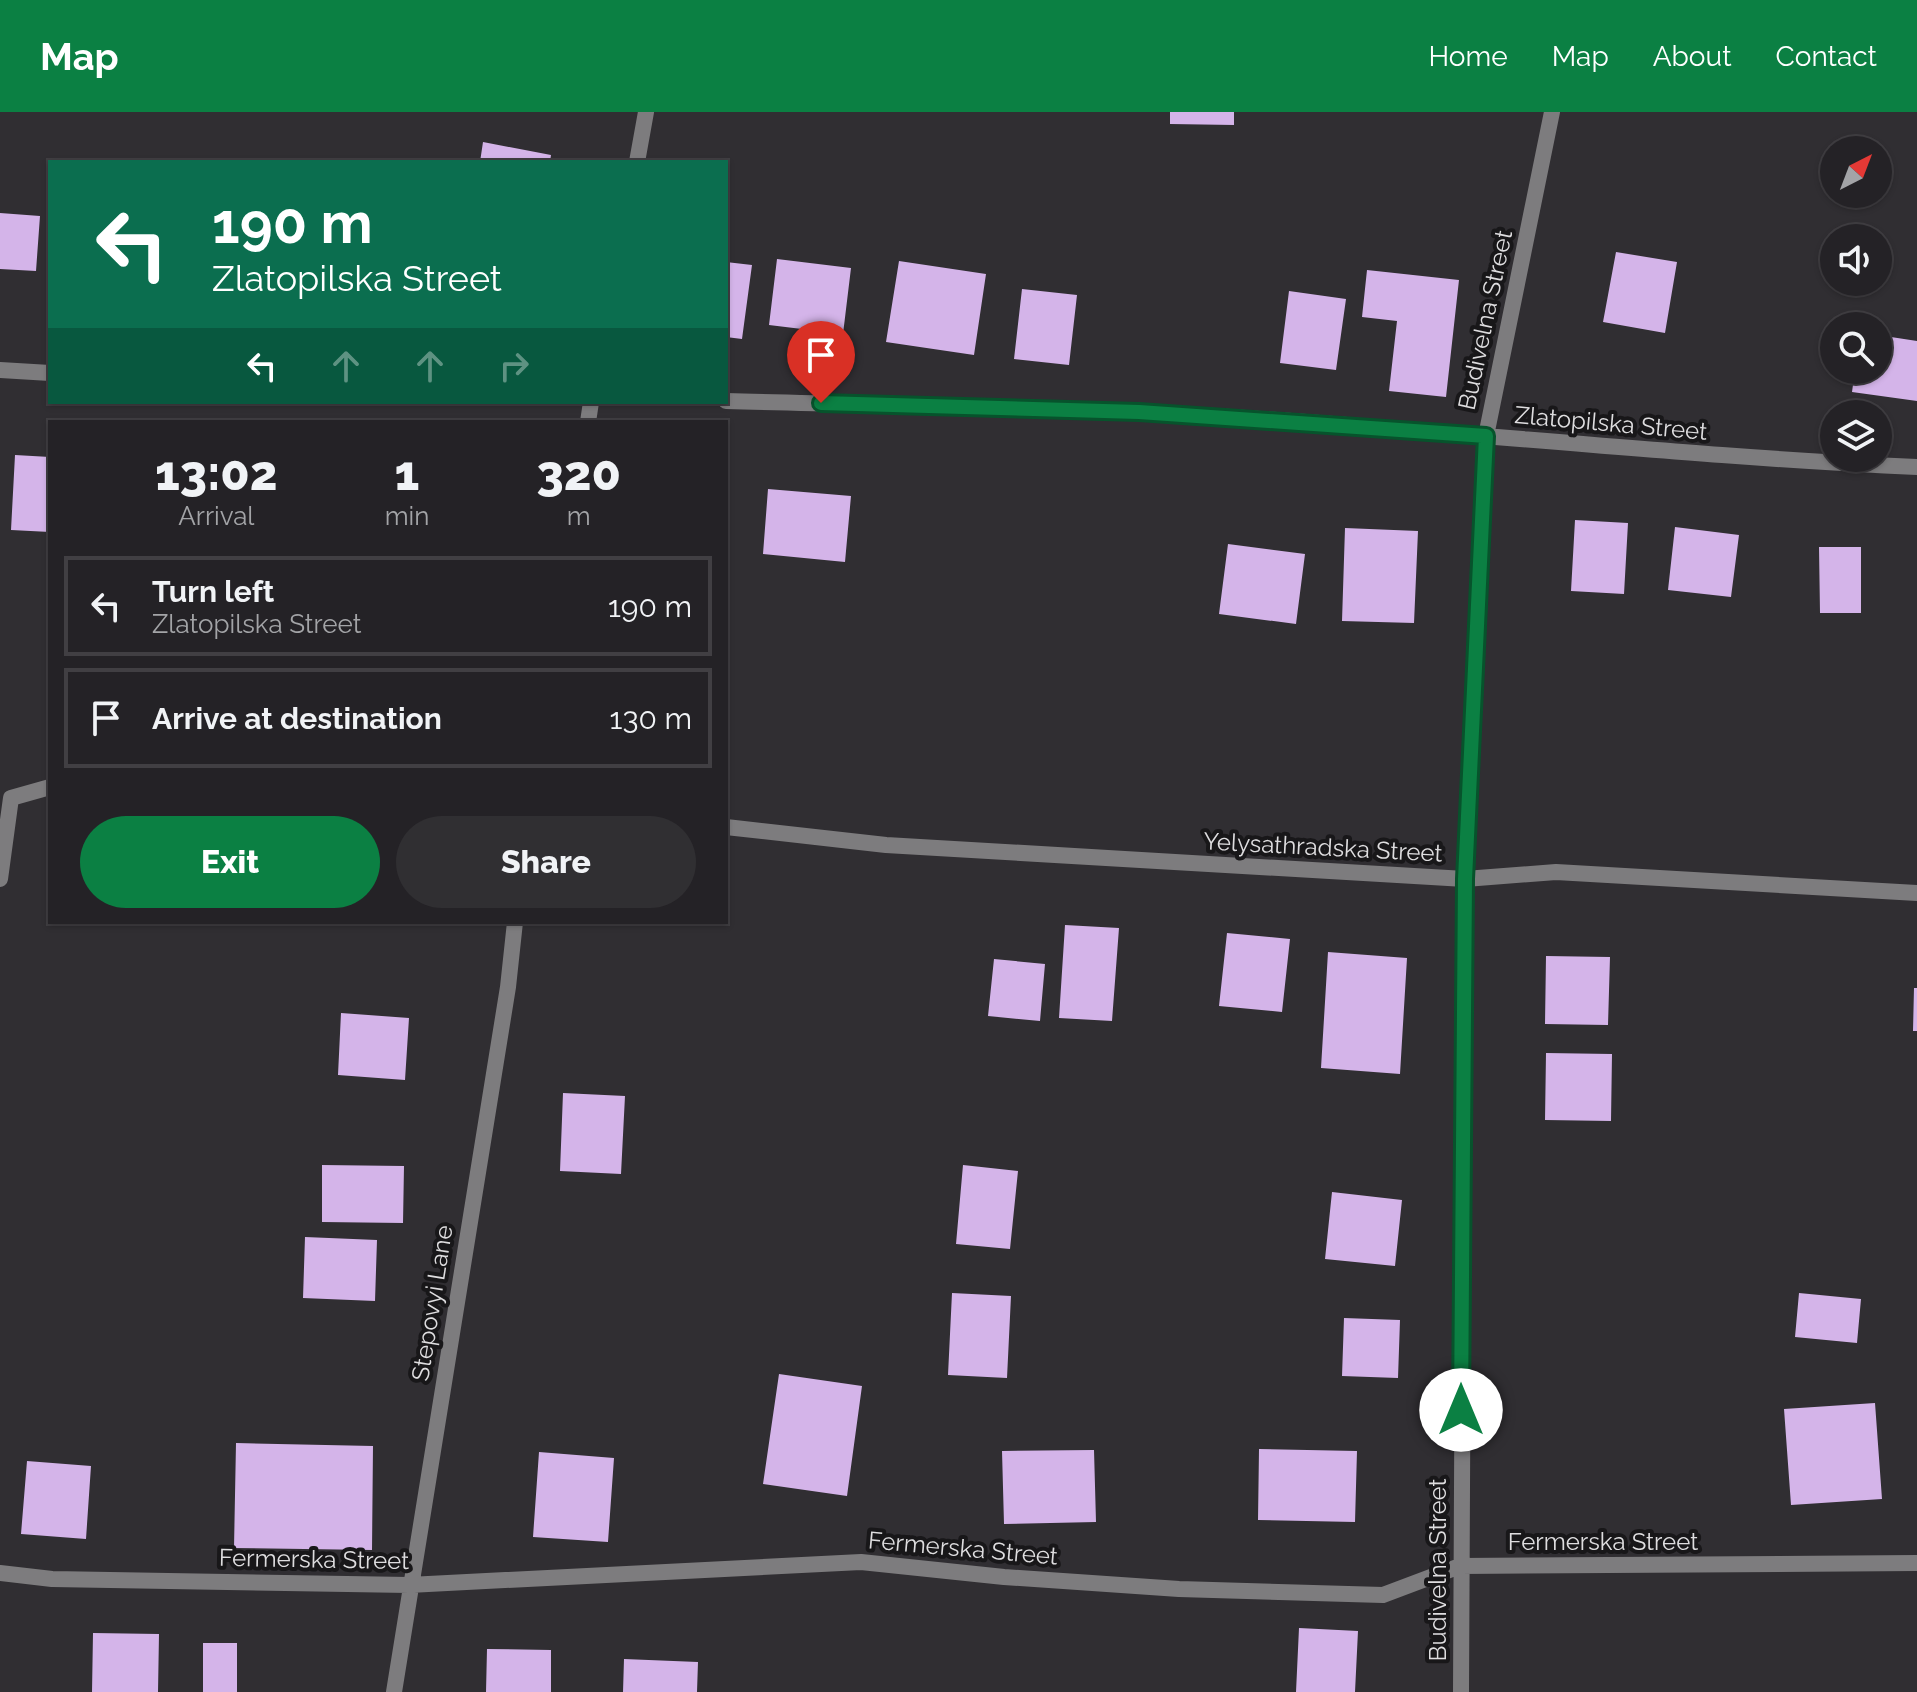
<!DOCTYPE html>
<html lang="en">
<head>
<meta charset="utf-8">
<style>
	:root { --surface:#242226; --page:#302f32; --text:#f1f3f6; --muted:#a3a4a7; --line:#413f43; --accent:#0b8043 }
	body { margin:0; font-family:Raleway,sans-serif; background:var(--page); color:var(--text); height:100vh; display:flex; flex-direction:column; font-size:30px; white-space:nowrap }
	* { box-sizing:border-box; margin:0 }
	p { font-size:26px; color:var(--muted) }
	.icon { flex:none; width:44px; height:44px; fill:none; stroke:currentColor; stroke-width:2; stroke-linecap:round; stroke-linejoin:round }
	.map { position:relative; flex:1; overflow:hidden }
	.side { position:absolute; left:48px; top:308px; width:680px; height:504px; display:flex; flex-direction:column; background:var(--surface); border-radius:0px; box-shadow:0 2px 6px #0004,0 0 0 2px var(--line) }
	.side>* { flex:none }
	.banner { position:absolute; left:48px; top:48px; width:680px; height:244px; border-radius:0px; box-shadow:0 2px 6px #0004,0 0 0 2px var(--line); background:#0b6e4f; color:#fff; overflow:hidden }
	.needle { width:52px; rotate:42deg }
	.buttons { position:absolute; left:1820px; top:24px; display:grid; gap:16px }
	.buttons a { display:grid; place-items:center; width:72px; height:72px; border-radius:50%; background:var(--surface); box-shadow:0 2px 6px #0004,0 0 0 2px var(--line); font-size:40px }
	.pin { position:absolute; display:grid; place-items:center; width:68px; height:68px; color:#fff; margin:-82px -34px; border-radius:50% 50% 50% 0; rotate:-45deg; box-shadow:0 0 8px #0007 }
	.pin .icon { rotate:45deg }
	.me { position:absolute; width:88px; margin:-44px; rotate:0deg; stroke-linejoin:round; filter:drop-shadow(0 0 6px #0008) }
	.turn { display:flex; align-items:center; gap:28px; height:168px; padding:0 32px; font-size:36px }
	.turn .icon { width:104px; height:104px; stroke-width:2.5 }
	.turn b { display:block; font-size:56px; line-height:68px }
	.lanes { display:flex; align-items:center; height:76px; padding:0 32px; background:#0003; justify-content:center; gap:40px; direction:ltr }
	.lanes .off { opacity:.35 }
	.eta { display:flex; justify-content:space-evenly; align-items:center; height:136px; text-align:center }
	.eta b { font-size:48px; font-weight:800; line-height:56px }
	.cta { display:flex; gap:16px; margin-top:auto; padding:16px 32px }
	.cta a { flex:1; height:92px; border-radius:48px; background:var(--accent); color:#fff; font-size:32px; font-weight:800; line-height:92px; text-align:center }
	.cta a+a { background:var(--page); color:var(--text) }
	ul { padding:0; list-style:none }
	li { display:flex; align-items:center; gap:24px; height:100px; margin:0 16px 12px; padding:0 16px; border:4px solid var(--line); border-radius:0px }
	li div { flex:1 }
	li b { display:block; font-size:30px }
	li em { font-style:normal }
	header { display:flex; align-items:center; gap:48px; box-sizing:border-box; height:112px; padding:0 40px; background:var(--accent); color:#fff }
	header strong { font-size:38px }
	nav { display:flex; gap:44px; margin-inline-start:auto; font-size:28px }
	.map>svg:first-child { display:block }
	.building { fill:#d4b4e9 }
	.lines { fill:none; stroke-linecap:round; stroke-linejoin:round }
	.minor { stroke:#7d7c7e; stroke-width:16 }
	.route-casing { stroke:#07532c; stroke-width:20 }
	.route { stroke:#0b8043; stroke-width:14 }
	.labels { text-anchor:middle; dominant-baseline:central; stroke-width:8; stroke-linejoin:round; paint-order:stroke }
	.street-label { font-size:24px; fill:#dedddf; stroke:#181719 }
</style>
</head>
<body>
<header>
<strong>Map</strong>
<nav><a>Home</a><a>Map</a><a>About</a><a>Contact</a></nav>
</header>
<div class="map">
<svg width="1917" height="1580" viewBox="0 0 1917 1580">
	<rect width="100%" height="100%" fill="#302e32"/>
	<path class="building" d="M 1170,0 L 1234,0 L 1234,13 L 1170,12 Z
		M 483,30 L 551,43 L 550,50 L 480,50 Z
		M 0,101 L 40,104 L 36,159 L 0,157 Z
		M 1616,140 L 1677,150 L 1665,221 L 1603,210 Z
		M 777,147 L 851,156 L 843,222 L 769,213 Z
		M 899,149 L 986,162 L 974,243 L 886,230 Z
		M 726,150 L 752,153 L 742,227 L 726,225 Z
		M 1367,158 L 1459,168 L 1446,285 L 1389,279 L 1397,209 L 1362,205 Z
		M 1022,177 L 1077,183 L 1069,253 L 1014,247 Z
		M 1289,179 L 1346,187 L 1336,258 L 1280,251 Z
		M 1878,223 L 1917,229 L 1917,289 L 1852,280 L 1855,258 L 1878,258 Z
		M 15,343 L 50,345 L 50,420 L 11,418 Z
		M 768,377 L 851,384 L 845,450 L 763,442 Z
		M 1575,408 L 1628,411 L 1624,482 L 1571,479 Z
		M 1675,415 L 1739,423 L 1731,485 L 1668,478 Z
		M 1345,416 L 1418,419 L 1414,511 L 1342,509 Z
		M 1228,432 L 1305,442 L 1296,512 L 1219,502 Z
		M 1819,435 L 1861,435 L 1861,501 L 1820,501 Z
		M 1065,813 L 1119,816 L 1112,909 L 1059,906 Z
		M 1227,821 L 1290,827 L 1282,900 L 1219,894 Z
		M 1328,840 L 1407,846 L 1400,962 L 1321,956 Z
		M 1546,844 L 1610,845 L 1608,913 L 1545,912 Z
		M 994,847 L 1045,852 L 1040,909 L 988,904 Z
		M 1914,876 L 1917,876 L 1917,919 L 1913,919 Z
		M 341,901 L 409,906 L 405,968 L 338,963 Z
		M 1546,941 L 1612,942 L 1611,1009 L 1545,1008 Z
		M 563,981 L 625,984 L 621,1062 L 560,1059 Z
		M 322,1053 L 404,1054 L 403,1111 L 322,1110 Z
		M 963,1053 L 1018,1059 L 1010,1137 L 956,1132 Z
		M 1332,1080 L 1402,1088 L 1395,1154 L 1325,1147 Z
		M 305,1125 L 377,1128 L 375,1189 L 303,1186 Z
		M 952,1181 L 1011,1184 L 1007,1266 L 948,1263 Z
		M 1799,1181 L 1861,1187 L 1857,1231 L 1795,1225 Z
		M 1344,1206 L 1400,1208 L 1398,1266 L 1342,1264 Z
		M 779,1262 L 862,1274 L 847,1384 L 763,1372 Z
		M 1875,1291 L 1882,1387 L 1791,1393 L 1784,1297 Z
		M 236,1331 L 373,1334 L 372,1438 L 234,1436 Z
		M 1259,1337 L 1357,1339 L 1355,1410 L 1258,1408 Z
		M 1094,1338 L 1096,1410 L 1004,1412 L 1002,1339 Z
		M 539,1340 L 614,1346 L 608,1430 L 533,1425 Z
		M 27,1349 L 91,1354 L 86,1427 L 21,1422 Z
		M 1299,1516 L 1358,1519 L 1355,1580 L 1296,1580 Z
		M 93,1521 L 159,1522 L 158,1580 L 92,1580 Z
		M 203,1531 L 237,1531 L 237,1580 L 203,1580 Z
		M 487,1537 L 551,1538 L 551,1580 L 486,1580 Z
		M 624,1547 L 698,1550 L 697,1580 L 623,1580 Z"/>
	<g class="lines">
		<path class="minor" d="M 637,50 L 646,0
			M 0,258 L 50,261
			M 726,289 C 863,293 1001,294 1138,300 C 1398,312 1657,343 1917,355
			M 588,310 L 591,290
			M 726,715 L 886,733 L 1465,767 L 1556,760 L 1917,781
			M 0,767 L 11,686 L 50,675
			M 0,1461 L 52,1467 L 409,1473 L 861,1450 L 1004,1465 L 1179,1477 L 1383,1483 L 1460,1454 L 1917,1451
			M 394,1580 L 508,875 L 515,810
			M 1461,1580 L 1465,767 L 1486,324 L 1552,0"/>
	</g>
	<g class="lines">
		<g class="route-casing">
			<path id="route" d="M 821,291 L 1139,300 L 1486,324 L 1465,767 L 1461,1298"/>
		</g>
		<use href="#route" class="route"/>
	</g>
	<g class="labels">
		<g class="street-label">
			<text transform="translate(1485 208) rotate(-78)">Budivelna Street</text>
			<text transform="translate(1611 311) rotate(5)">Zlatopilska Street</text>
			<text transform="translate(1323 735) rotate(3)">Yelysathradska Street</text>
			<text transform="translate(432 1191) rotate(-81)">Stepovyi Lane</text>
			<text x="1603" y="1429">Fermerska Street</text>
			<text transform="translate(963 1436) rotate(5)">Fermerska Street</text>
			<text transform="translate(314 1447) rotate(1)">Fermerska Street</text>
			<text transform="translate(1437 1458) rotate(-90)">Budivelna Street</text>
		</g>
	</g>
</svg>
<div class="buttons">
<a><svg class="needle" viewBox="-14 -14 28 28"><path d="M0-13l5 13h-10z" fill="#e53935"/><path d="M0 13l5-13h-10z" fill="#a3a4a7"/></svg></a>
<a><svg class="icon" aria-label="sound" viewBox="0 0 24 24"><path d="M4 9h4l5-4v14l-5-4H4zM17 9q2 3 0 6"/></svg></a>
<a><svg class="icon" aria-label="search" viewBox="0 0 24 24"><circle cx="10" cy="10" r="6"/><path d="M15 15l6 6"/></svg></a>
<a><svg class="icon" aria-label="layers" viewBox="0 0 24 24"><path d="M12 4l9 5-9 5-9-5zM3 14l9 5 9-5"/></svg></a>
</div>
<div class="pin" style="left:821px;top:291px;background:#d93025"><svg class="icon" aria-label="arrive" viewBox="0 0 24 24"><path d="M6 21V4h12l-3 4 3 4H6"/></svg></div>
<svg class="me" style="left:1461px;top:1298px" viewBox="-20 -20 40 40"><circle r="19" fill="#fff"/><path d="M0-13L10 11 0 6-10 11z" fill="#0b8043"/></svg>
<div class="banner">
<div class="turn"><svg class="icon" aria-label="left" viewBox="0 0 24 24"><path d="M17 20v-9H6M10 6l-5 5 5 5"/></svg><div><b>190 m</b>Zlatopilska Street</div></div>
<div class="lanes"><svg class="icon" aria-label="left" viewBox="0 0 24 24"><path d="M17 20v-9H6M10 6l-5 5 5 5"/></svg><svg class="icon off" aria-label="ahead" viewBox="0 0 24 24"><path d="M12 20V5M6 11l6-6 6 6"/></svg><svg class="icon off" aria-label="ahead" viewBox="0 0 24 24"><path d="M12 20V5M6 11l6-6 6 6"/></svg><svg class="icon off" aria-label="right" viewBox="0 0 24 24"><path d="M7 20v-9h11M14 6l5 5-5 5"/></svg></div>
</div>
<section class="side">
<div class="eta">
<div><b>13:02</b><p>Arrival</p></div>
<div><b>1</b><p>min</p></div>
<div><b>320</b><p>m</p></div>
</div>
<ul>
<li><svg class="icon" aria-label="left" viewBox="0 0 24 24"><path d="M17 20v-9H6M10 6l-5 5 5 5"/></svg><div><b>Turn left</b><p>Zlatopilska Street</p></div><em>190 m</em></li>
<li><svg class="icon" aria-label="arrive" viewBox="0 0 24 24"><path d="M6 21V4h12l-3 4 3 4H6"/></svg><div><b>Arrive at destination</b></div><em>130 m</em></li>
</ul>
<div class="cta"><a>Exit</a><a>Share</a></div>
</section>
</div>
</body>
</html>
